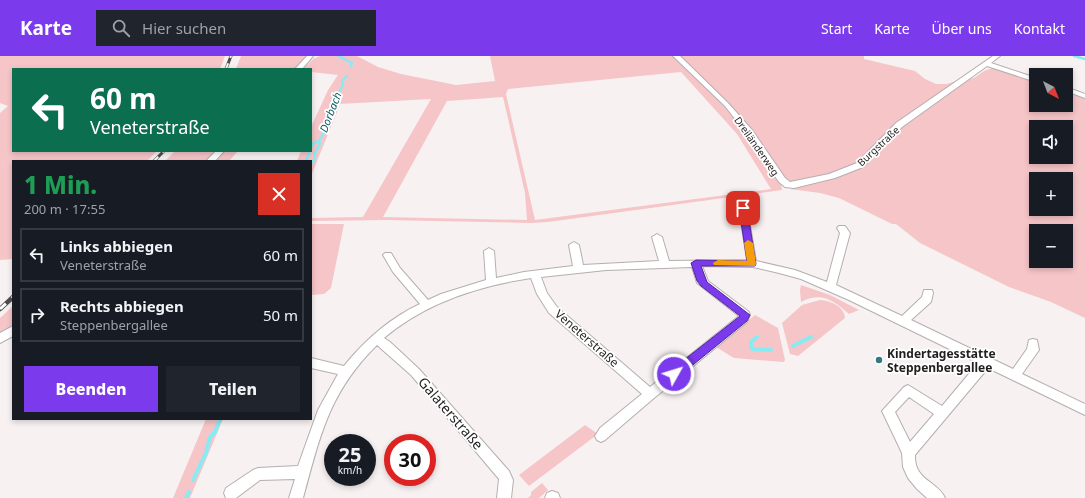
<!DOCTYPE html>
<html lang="de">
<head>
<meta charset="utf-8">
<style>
	:root { --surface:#171b24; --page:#20242c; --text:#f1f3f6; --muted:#9ea1a6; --line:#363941; --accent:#7c3aed }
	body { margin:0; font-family:"Noto Sans",sans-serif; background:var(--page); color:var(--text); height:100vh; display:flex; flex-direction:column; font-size:15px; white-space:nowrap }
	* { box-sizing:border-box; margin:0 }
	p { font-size:13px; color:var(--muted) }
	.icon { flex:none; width:22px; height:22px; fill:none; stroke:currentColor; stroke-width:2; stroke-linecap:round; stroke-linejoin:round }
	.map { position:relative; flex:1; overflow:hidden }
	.panel { position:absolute; left:12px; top:104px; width:300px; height:260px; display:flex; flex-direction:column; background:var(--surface); border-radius:0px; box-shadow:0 2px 6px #0003 }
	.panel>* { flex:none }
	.banner { position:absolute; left:12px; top:12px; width:300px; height:84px; border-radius:0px; box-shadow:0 2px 6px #0003; background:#0b6e4f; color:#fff; overflow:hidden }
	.needle { width:26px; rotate:138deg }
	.tools { position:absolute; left:1029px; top:12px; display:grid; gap:8px }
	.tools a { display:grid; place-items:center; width:44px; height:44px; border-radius:0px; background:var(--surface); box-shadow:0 2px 6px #0003; font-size:20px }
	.speed { position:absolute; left:324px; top:378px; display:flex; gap:8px; font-size:20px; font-weight:700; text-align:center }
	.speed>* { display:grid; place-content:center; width:52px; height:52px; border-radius:50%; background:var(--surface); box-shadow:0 2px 6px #0003; line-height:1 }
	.speed small { font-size:10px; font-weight:400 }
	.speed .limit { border:6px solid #d22; background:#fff; color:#111 }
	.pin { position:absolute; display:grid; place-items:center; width:34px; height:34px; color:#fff; margin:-17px; border-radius:8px; box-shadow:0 2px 6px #0006 }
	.me { position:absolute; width:44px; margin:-22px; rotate:51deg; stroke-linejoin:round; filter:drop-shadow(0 0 3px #0008) }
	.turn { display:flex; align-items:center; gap:14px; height:84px; padding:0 12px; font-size:18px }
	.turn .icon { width:52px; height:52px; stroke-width:2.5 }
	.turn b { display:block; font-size:28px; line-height:34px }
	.round { display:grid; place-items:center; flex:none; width:42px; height:42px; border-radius:0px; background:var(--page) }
	.head { display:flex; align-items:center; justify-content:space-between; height:68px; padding:0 12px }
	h1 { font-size:24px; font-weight:800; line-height:30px; color:#1e9e55 }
	.primary-button { display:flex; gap:8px; margin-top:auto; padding:8px 12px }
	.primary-button a { flex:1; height:46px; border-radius:0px; background:var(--accent); color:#fff; font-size:16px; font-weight:800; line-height:46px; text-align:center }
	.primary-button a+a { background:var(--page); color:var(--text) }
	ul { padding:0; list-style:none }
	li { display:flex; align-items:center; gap:12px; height:54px; margin:0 8px 6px; padding:0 4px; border:2px solid var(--line); border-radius:0px }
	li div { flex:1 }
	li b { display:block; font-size:15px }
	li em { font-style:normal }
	header { display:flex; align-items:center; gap:24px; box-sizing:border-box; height:56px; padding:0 20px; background:var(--accent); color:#fff }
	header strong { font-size:19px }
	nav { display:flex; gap:22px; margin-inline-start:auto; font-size:14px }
	.search { width:280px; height:36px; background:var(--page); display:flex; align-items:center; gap:10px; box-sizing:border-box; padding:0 14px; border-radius:0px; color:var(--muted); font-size:15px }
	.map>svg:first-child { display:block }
	.green { fill:#f6c5c8; fill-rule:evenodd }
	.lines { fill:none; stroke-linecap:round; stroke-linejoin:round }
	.stream-far1 { stroke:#88ebf2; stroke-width:2.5 }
	.stream { stroke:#88ebf2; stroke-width:4 }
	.minor-casing { stroke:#b5aeaf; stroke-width:2 }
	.minor { fill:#fff; fill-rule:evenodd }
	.rail-far1-casing { stroke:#514d4e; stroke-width:3 }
	.rail-casing { stroke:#514d4e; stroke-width:4.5 }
	.rail-far1 { stroke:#fff; stroke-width:2; stroke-dasharray:6; stroke-linecap:butt }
	.rail { stroke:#fff; stroke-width:3; stroke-dasharray:8; stroke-linecap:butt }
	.route { fill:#7c3aed; stroke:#51269a }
	.slow { fill:#f59e0b }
	.poi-dot { fill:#307a7f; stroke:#fff; stroke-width:1.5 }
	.labels { text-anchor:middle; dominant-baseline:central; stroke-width:3.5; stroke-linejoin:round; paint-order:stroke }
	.far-street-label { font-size:10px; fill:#211e1f; stroke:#fff }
	.far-water-label { font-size:11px; font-style:italic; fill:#045f65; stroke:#fff }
	.street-label { font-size:12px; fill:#211e1f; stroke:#fff }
	.poi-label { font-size:12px; font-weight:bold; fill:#211e1f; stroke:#fff; text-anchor:start }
	.near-street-label { font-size:14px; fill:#211e1f; stroke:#fff }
</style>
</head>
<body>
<header>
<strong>Karte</strong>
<div class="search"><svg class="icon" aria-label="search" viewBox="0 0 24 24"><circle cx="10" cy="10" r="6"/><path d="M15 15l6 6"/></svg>Hier suchen</div>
<nav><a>Start</a><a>Karte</a><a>Über uns</a><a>Kontakt</a></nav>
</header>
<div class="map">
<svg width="1085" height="442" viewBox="0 0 1085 442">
	<rect width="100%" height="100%" fill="#f8f1f1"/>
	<path class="green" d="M 0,0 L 225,0 L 220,13 L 13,13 L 13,95 L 157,95 L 147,105 L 13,105 L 13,203 L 0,204 L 0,57 L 8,50 L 0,47 Z
		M 241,0 L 306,0 L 307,1 L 295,13 L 236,13 Z
		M 320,0 L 357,0 L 378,11 L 401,18 L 456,29 L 495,25 L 490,0 L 673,0 L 726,52 L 746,76 L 781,127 L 782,134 L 548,166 L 531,167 L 386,164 L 311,165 L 311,162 L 363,161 L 431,43 L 339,48 L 337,56 L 311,120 L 311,105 L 297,105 L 301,95 L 311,95 L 311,71 L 328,34 L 338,19 L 311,16 L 311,13 L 303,13 L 313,3 ZM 681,16 L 737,78 L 771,133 L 535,164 L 506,38 L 508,33 ZM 503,41 L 525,137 L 527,164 L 383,161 L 447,45 Z
		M 679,0 L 864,0 L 864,3 L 915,15 L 925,23 L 936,28 L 947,28 L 956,25 L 974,22 L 984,15 L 992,12 L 1036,25 L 1036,49 L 1066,49 L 1066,35 L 1085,42 L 1085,262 L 1051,246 L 1009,231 L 920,187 L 896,168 L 892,168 L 839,142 L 820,137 L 790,133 L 826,125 L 817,121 L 793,126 L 785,123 L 729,47 ZM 1036,71 L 1066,71 L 1066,101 L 1036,101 ZM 1036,123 L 1066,123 L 1066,153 L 1036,153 ZM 1036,175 L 1066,175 L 1066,205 L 1036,205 Z
		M 175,95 L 238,95 L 229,105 L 165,105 Z
		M 311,168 L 344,168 L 331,232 L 324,238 L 311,239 Z
		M 801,229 L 830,239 L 859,254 L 849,258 C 834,245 822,235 801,246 L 800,234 Z
		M 820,244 C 831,245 844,250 845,262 L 798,300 L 790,298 L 782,267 L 802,249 Z
		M 13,250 L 13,277 L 0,287 L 0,262 Z
		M 755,259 L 778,272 L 785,304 L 784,306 L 734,302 L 716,291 Z
		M 206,363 L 223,363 L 190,442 L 173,442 Z
		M 585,369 L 598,378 L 529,430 L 519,419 Z
		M 542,427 L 548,434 L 539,442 L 528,442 L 531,439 L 531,436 Z"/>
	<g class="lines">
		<path class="stream-far1" d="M 338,0 L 352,7 L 351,10
			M 1074,0 L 1085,3
			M 311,92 L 312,88 L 319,85 L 323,78 L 335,43 L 343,29 L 342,25 L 347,20
			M 306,105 L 310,95
			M 311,107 L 315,103 L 315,97 L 320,88 L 319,85"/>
		<path class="stream" d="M 757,281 L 751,286 L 751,291 L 753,293 L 771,294
			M 793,290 L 811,281
			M 193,424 L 206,397 L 210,381 L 215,376 L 220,363
			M 186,442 L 189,436"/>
		<g class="minor-casing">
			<path id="minor" d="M 307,0 L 313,0 L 302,13 L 295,13 Z
				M 673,0 L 680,0 L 729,48 L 752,74 L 785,122 L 790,126 L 829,118 L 857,107 L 896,67 L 993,0 L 1000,0 L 991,7 L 1036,22 L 1036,26 L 987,10 L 902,71 L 863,111 L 835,122 L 794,132 L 785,131 L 779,126 L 746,77 L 725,50 Z
				M 1066,31 L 1085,38 L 1085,42 L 1066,35 Z
				M 216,95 L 224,95 L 215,105 L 206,105 Z
				M 743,149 L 747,152 L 756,205 L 795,214 L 827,226 L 840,177 L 837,172 L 839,170 L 845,170 L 850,177 L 836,229 L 902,260 L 922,241 L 924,234 L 932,234 L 933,237 L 931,246 L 911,264 L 1013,313 L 1027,293 L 1029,284 L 1033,283 L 1037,284 L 1039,294 L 1022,318 L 1085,348 L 1085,359 L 988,312 L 915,399 C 914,425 938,425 945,442 L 927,442 L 917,433 L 908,422 L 903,411 L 902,397 L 882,355 L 904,331 L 908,329 L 942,350 L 978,307 L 849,244 L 801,223 L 779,217 L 753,211 L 702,210 L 708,225 L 749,256 L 750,259 L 747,266 L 654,342 L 605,384 L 601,386 L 597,384 L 595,380 L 600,372 L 642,338 L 549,257 L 537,238 L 531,222 C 478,230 425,247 384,282 L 390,286 L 419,313 L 509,415 L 513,424 L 511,442 L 497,442 L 499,423 L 411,319 L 377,289 C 329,336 320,380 303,442 L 289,442 L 295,423 L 260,424 L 236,442 L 226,442 L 224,437 L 226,432 L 253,414 L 258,412 L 298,410 L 318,354 L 338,318 L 311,312 L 311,302 L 344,310 C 365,284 390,262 420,248 L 393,216 L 383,199 L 385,197 L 391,197 L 400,212 L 428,244 L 441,238 L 486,224 L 484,195 L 489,192 L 494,195 L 496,222 L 524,216 L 573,210 L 569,189 L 574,186 L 579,189 L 583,209 L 659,205 L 652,181 L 657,178 L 662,181 L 669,205 L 747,204 L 739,152 ZM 692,211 L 697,227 L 739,260 L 650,331 L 557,251 L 547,237 L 541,221 L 606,214 ZM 909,341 L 934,358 L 910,386 L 895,356 Z
				M 13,270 L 13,280 L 0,287 L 0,277 Z
				M 552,435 L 558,437 L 560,442 L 545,442 L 547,437 Z"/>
		</g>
		<use href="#minor" class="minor"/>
		<g class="rail-far1-casing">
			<path id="rail-far1" d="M 226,13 L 231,0
				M 154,105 L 164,95"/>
		</g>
		<g class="rail-casing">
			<path id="rail" d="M 0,253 L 13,241"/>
		</g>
		<use href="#rail-far1" class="rail-far1"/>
		<use href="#rail" class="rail"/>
	</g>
	<path class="route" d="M 740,150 L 743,150 L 747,152 L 756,208 L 755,210 L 701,210 L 707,226 L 750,259 L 747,265 L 678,321 L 674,322 L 670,321 L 669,318 L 670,315 L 740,260 L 701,230 L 697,225 L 691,207 L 696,204 L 747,205 L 739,152 Z"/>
	<path class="slow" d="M 748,184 L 753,187 L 756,208 L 755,210 L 714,209 L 713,207 L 718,204 L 747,205 L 744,187 Z"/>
	<circle class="poi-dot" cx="879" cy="304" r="4"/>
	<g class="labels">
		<g class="far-street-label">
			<text transform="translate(757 90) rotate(55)">Dreiländerweg</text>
			<text transform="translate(878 90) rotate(-43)">Burgstraße</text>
		</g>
		<g class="far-water-label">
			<text transform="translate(330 56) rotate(-69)">Dorbach</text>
		</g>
		<g class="street-label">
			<text transform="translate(587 282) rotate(41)">Veneterstraße</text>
		</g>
		<g class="poi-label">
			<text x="887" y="297">Kindertagesstätte<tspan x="887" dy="14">Steppenbergallee</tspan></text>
		</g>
		<g class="near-street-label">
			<text transform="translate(451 357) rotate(49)">Galaterstraße</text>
		</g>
	</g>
</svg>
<div class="tools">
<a><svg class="needle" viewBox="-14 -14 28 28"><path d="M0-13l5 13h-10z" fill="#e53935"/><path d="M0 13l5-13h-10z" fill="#9ea1a6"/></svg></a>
<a><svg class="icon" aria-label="sound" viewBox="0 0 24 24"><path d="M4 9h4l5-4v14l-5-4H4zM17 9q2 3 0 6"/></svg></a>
<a>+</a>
<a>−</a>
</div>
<div class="speed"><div>25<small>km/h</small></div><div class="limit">30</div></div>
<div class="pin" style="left:743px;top:152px;background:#d93025"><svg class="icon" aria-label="arrive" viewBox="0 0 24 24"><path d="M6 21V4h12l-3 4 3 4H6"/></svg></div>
<svg class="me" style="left:674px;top:318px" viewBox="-20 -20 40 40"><circle r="17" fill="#7c3aed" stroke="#fff" stroke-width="3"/><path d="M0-11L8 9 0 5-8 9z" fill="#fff"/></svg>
<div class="banner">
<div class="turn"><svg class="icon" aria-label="left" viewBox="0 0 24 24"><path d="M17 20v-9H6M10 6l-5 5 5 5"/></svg><div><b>60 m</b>Veneterstraße</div></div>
</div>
<section class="panel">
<div class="head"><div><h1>1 Min.</h1><p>200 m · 17:55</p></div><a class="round" style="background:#d93025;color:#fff"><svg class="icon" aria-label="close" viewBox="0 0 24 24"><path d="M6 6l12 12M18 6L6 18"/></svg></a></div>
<ul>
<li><svg class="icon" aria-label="left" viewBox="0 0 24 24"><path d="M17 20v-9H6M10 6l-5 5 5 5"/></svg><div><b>Links abbiegen</b><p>Veneterstraße</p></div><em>60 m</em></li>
<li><svg class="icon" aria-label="right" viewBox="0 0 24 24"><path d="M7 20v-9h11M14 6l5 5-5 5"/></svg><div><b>Rechts abbiegen</b><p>Steppenbergallee</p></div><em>50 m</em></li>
</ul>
<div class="primary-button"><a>Beenden</a><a>Teilen</a></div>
</section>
</div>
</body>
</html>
